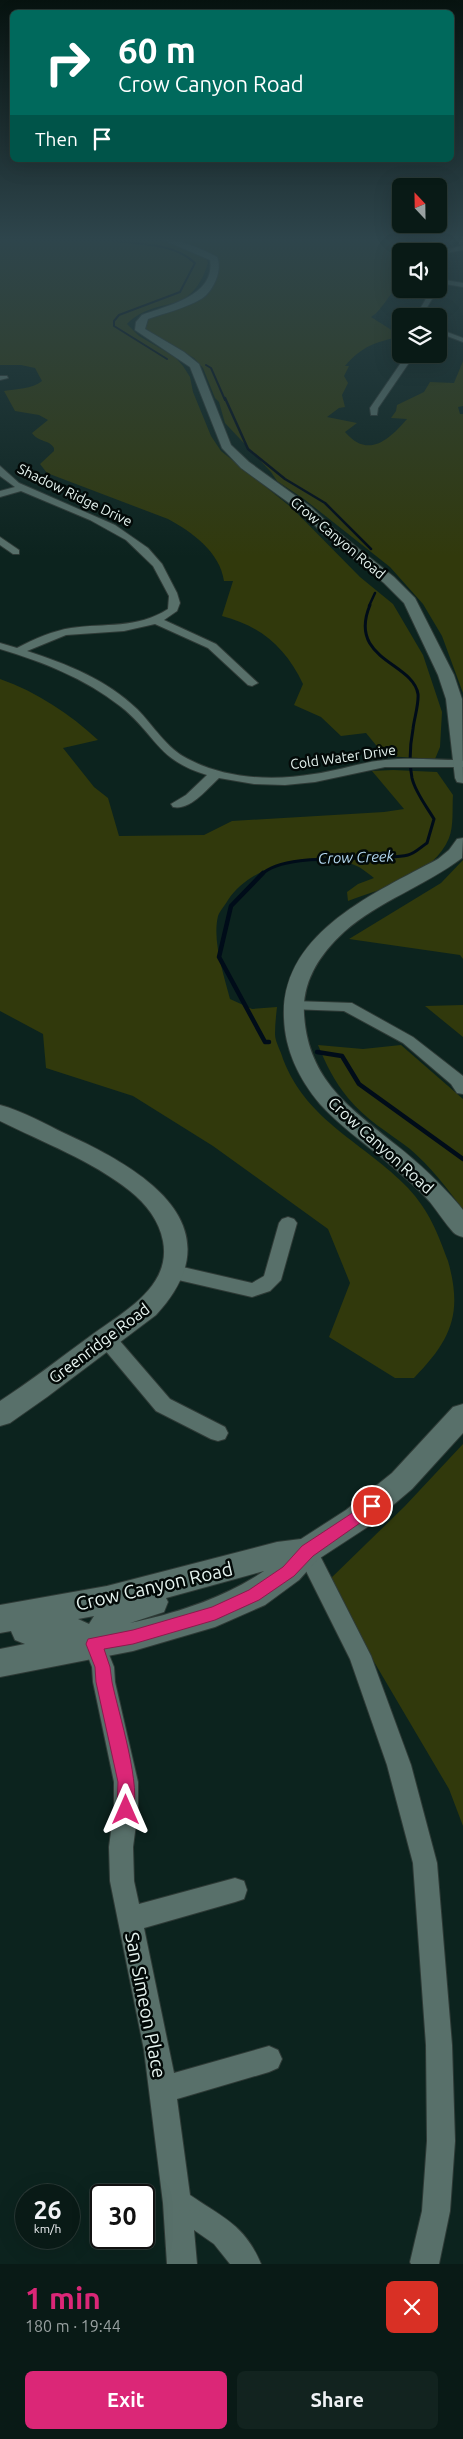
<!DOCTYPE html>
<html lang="en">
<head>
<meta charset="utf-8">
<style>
	:root { --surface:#091a16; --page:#12231f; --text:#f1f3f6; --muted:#99a1a1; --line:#293835; --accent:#db2777 }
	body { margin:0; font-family:Ubuntu,sans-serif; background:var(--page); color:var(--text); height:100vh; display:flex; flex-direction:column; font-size:19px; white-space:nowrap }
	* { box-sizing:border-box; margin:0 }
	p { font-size:16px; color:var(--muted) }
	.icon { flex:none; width:28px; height:28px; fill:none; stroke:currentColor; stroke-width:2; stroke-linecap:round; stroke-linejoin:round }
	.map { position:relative; height:2264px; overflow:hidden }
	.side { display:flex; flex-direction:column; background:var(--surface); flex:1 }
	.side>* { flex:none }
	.banner { position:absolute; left:10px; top:10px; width:444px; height:152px; border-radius:8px; box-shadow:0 5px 20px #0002,0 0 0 1px var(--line); background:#00695c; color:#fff; overflow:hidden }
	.needle { width:32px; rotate:338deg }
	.controls { position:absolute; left:392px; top:178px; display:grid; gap:10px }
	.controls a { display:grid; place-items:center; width:55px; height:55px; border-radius:8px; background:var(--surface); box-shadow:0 5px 20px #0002,0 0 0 1px var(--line); font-size:25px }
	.speed { position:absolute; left:15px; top:2184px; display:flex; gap:10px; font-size:25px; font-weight:700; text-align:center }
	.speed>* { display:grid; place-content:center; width:65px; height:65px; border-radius:50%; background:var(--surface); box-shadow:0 5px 20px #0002,0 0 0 1px var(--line); line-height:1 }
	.speed small { font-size:12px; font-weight:400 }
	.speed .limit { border:2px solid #111; border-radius:8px; background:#fff; color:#111 }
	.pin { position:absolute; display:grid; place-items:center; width:42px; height:42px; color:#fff; margin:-21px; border:2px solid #fff; border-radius:50%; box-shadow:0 1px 5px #0007 }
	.me { position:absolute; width:55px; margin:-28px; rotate:0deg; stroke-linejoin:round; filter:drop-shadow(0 0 4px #0008) }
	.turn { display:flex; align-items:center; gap:18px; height:105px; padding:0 25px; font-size:22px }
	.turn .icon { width:65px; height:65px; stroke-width:2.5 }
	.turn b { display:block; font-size:35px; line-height:42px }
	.then { display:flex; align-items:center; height:48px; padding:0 25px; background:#0003; gap:10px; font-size:19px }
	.round { display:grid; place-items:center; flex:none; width:52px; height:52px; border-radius:8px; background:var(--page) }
	.headline { display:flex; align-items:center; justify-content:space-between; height:85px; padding:0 25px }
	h1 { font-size:30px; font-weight:700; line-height:38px; color:var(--accent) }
	.action { display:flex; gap:10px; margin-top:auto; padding:10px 25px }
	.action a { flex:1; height:58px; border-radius:8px; background:var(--accent); color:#fff; font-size:20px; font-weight:700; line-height:58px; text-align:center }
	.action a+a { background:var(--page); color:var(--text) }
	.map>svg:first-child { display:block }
	.green { fill:#31390c }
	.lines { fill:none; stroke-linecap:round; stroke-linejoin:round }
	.stream-far3 { stroke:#000c19; stroke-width:2 }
	.stream-far2 { stroke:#000c19; stroke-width:2.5 }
	.stream-far1 { stroke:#000c19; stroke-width:3 }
	.stream { stroke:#000c19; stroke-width:4.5 }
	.street-casing { stroke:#2e3a36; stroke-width:2 }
	.secondary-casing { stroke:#2e3a36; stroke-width:2 }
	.street { fill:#58706a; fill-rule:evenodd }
	.secondary { fill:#58706a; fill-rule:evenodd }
	.route { fill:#db2777; stroke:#8e194d }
	.labels { text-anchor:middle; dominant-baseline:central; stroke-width:5; stroke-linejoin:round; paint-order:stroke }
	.far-street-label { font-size:14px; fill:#e6f4f0; stroke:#030a08 }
	.far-water-label { font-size:15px; font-style:italic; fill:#b5d9f1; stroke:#030a08 }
	.street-label { font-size:16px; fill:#e6f4f0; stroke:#030a08 }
	.near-street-label { font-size:19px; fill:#e6f4f0; stroke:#030a08 }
</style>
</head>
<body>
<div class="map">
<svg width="463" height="2264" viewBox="0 0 463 2264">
	<rect width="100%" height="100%" fill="#0c231e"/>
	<path class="green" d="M 0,240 L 165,242 L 206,257 L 208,263 C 190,320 158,293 127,324 L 139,336 L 175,357 L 183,366 L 190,377 L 193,392 L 211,436 L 221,451 L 292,508 L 360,577 L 393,604 L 423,655 L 442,712 L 440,747 L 435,759 L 385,756 L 366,733 L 341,736 L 321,717 L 294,705 L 303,684 C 286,648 261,626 222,616 L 233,581 L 224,581 C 220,552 192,532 168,519 L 47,473 L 40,464 L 54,451 L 54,448 C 49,439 39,443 32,433 L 48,420 L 39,415 L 15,411 L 4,391 C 16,389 32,389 42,381 L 35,368 L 21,365 L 0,365 Z
		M 174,240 L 437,240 L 417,243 L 436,250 L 401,251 L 401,285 C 388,293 384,309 371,317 L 401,336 C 375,343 363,345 345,366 L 349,366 L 344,376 L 348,383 L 342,395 L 345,407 L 339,408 L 327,417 L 357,423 L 345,432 C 368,459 389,440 407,419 L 391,418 L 396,411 L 397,405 L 424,392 L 430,382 L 454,383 L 463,361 L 463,406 L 458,407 L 460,414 L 463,414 L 463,693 L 442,636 L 423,604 L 390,567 L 304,499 L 277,481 L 271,472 L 225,423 L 219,402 L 215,398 L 203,368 L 194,358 L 145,329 L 149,316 L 188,304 L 218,271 L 219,263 L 215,256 Z
		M 0,679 C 37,692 70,714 98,740 L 63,748 L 94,787 L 108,798 L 119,836 L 204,835 L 232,821 L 384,812 L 404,809 L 372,771 L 393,770 L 437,772 L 453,795 C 452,808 454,826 449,838 C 434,875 383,888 348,901 L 347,892 L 358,884 L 374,878 C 369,874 364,870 359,867 C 319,848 252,863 228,900 C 225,905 220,911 218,916 C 212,941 224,975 230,999 L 252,1009 L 277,1007 C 276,1016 275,1025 275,1034 C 275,1042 281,1051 283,1059 C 307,1122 365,1143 408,1188 C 430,1212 437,1232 448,1261 C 463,1314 451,1340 414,1378 L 395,1378 L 329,1337 L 350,1283 L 328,1229 L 213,1146 L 133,1096 L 46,1068 L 43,1034 L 0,1011 Z
		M 463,860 L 463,959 L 460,955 L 349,939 L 441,883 Z
		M 463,1005 L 463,1037 L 425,1006 Z
		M 318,1045 L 363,1049 L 401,1045 L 463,1099 L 463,1210 C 448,1189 430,1166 410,1149 C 389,1133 365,1119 348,1098 C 334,1081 326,1064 318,1045 Z
		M 463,1444 L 463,1826 L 449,1789 L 327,1582 L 405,1506 Z"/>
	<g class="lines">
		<path class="stream-far3" d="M 110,240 C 138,245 173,242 195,263 L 180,292 L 119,315 L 114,321 L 114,326 L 167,359
			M 206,365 L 211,368 L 225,400"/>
		<path class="stream-far2" d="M 225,398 L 248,449 L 285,479 L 325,503 L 371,549
			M 369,606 L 375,593"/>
		<path class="stream-far1" d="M 261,875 C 285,850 374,863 408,855 C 414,854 421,847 427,843 L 434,819 C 427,807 415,792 412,778 C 409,762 410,745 413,729 C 414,719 419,704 418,694 C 413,662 347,660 370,605"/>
		<path class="stream" d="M 263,873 L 231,906 L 219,957 L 265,1042 L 269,1042
			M 317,1052 L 342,1056 L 359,1084 L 463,1159"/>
		<g class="street-casing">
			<path id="street" d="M 463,246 L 463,250 L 439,254 L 436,251 Z
				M 439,279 L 463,283 L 463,287 L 439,283 Z
				M 439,287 L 441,289 L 436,292 L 422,316 L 416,316 L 431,290 Z
				M 439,329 L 463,338 L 463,342 L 439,333 Z
				M 407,354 L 415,354 L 378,408 L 377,415 L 371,415 L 370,408 Z
				M 0,376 L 7,376 L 8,378 L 0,380 Z
				M 0,466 L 19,483 L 115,525 L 148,548 L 162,564 L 177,593 L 180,603 L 177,611 L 164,620 L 216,644 L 258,683 L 252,686 L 248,685 L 208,648 L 155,624 L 124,631 L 66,635 L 27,651 C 67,664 107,680 137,709 C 154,726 166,748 188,759 C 226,779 273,781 314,774 C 338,771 361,762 385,760 C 410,757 436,760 461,760 L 463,761 L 463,767 L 385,767 L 315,782 L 285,785 L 254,784 L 219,778 C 207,789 190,811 173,807 L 171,804 L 186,795 L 207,775 C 156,760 156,734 120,706 C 84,678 43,662 0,649 L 0,643 L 17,648 C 34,639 52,631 71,628 C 105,623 137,629 168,609 L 169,596 L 153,566 L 126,540 L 90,520 L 21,491 L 0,497 L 0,491 L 15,487 L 0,476 Z
				M 0,537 L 19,550 L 19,554 L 13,554 L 0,545 Z
				M 294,1001 L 352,1003 L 413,1037 L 463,1076 L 463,1094 L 457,1093 L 451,1084 L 403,1043 L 344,1011 L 289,1009 L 287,1006 L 289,1003 Z
				M 288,1217 L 294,1219 L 297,1223 L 281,1280 L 270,1291 L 252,1297 L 174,1279 L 168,1277 L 165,1272 L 168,1267 L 174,1265 L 252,1283 L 264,1276 L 279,1223 L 282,1219 Z
				M 106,1331 L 113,1333 L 170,1399 L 225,1427 L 228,1433 L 225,1439 L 218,1441 L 211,1439 L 156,1411 L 99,1343 L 97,1338 L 99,1333 Z
				M 307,1542 L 314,1544 L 371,1656 L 411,1765 L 437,1863 L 452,2045 L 455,2141 L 450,2211 L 439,2264 L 411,2264 L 410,2262 L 422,2211 L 427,2141 L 426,2045 L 413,1863 L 387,1765 L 350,1659 L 296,1551 L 300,1544 Z
				M 94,1634 L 102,1637 L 114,1667 L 115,1682 L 138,1782 L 138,1809 L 133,1847 L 134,1881 L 139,1904 L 235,1878 L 244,1881 L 247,1890 L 244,1899 L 235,1902 L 144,1928 L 174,2073 L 269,2046 L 278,2050 L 282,2059 L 278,2068 L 269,2072 L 177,2099 L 190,2195 C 222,2217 245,2225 261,2264 L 230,2264 L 214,2244 L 194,2230 L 197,2264 L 167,2264 L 163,2203 L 144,2050 L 110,1881 L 109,1847 L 114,1809 L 114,1782 L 93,1682 L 92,1667 L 83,1644 L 86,1637 Z"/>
		</g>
		<g class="secondary-casing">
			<path id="secondary" d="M 163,240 C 183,240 200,248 217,257 C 223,270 213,292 201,299 C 186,308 165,313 148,319 L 145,329 L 184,352 L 199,364 L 231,445 L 249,462 L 311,507 L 334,529 L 394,577 L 415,598 L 454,675 L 462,699 L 463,783 L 457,782 L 455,778 L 446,699 L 438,675 L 404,603 L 384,583 L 324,535 L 303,513 L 241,468 L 222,448 L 190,367 L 135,330 L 136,322 L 142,315 C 166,306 216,296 210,260 Z
				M 463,838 L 462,858 C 425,886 379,901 344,932 C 320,954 302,981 304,1014 C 308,1080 349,1107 396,1145 C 419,1163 440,1183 459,1205 L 463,1210 L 463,1237 C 459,1236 456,1235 453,1232 C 445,1223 438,1212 430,1202 C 417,1187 401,1174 386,1161 C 364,1143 339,1125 320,1104 C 299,1079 285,1050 284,1018 C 280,933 375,893 438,859 L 449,850 L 457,839 Z
				M 0,1105 C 23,1111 45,1124 66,1134 C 143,1169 238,1226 156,1315 L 47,1397 L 10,1423 L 0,1426 L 0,1401 C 31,1381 60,1358 89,1337 C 121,1313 172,1288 163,1241 C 159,1220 146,1204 130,1191 C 91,1160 44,1143 0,1121 Z
				M 463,1404 L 463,1433 L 412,1489 L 366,1528 L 317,1560 L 299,1580 L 265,1605 L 215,1627 L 133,1651 L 0,1677 L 0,1649 L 25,1644 L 15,1640 L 11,1631 L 0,1633 L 0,1605 L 107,1586 L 277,1542 L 301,1539 L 346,1510 L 392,1473 L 453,1407 ZM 264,1571 C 224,1598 177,1613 130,1623 L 164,1612 L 168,1602 L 166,1598 ZM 94,1616 L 89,1624 L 78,1619 Z"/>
		</g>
		<use href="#street" class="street"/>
		<use href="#secondary" class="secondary"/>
	</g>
	<linearGradient id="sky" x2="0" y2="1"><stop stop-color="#071310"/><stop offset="0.43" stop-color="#2e454c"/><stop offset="1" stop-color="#2e454c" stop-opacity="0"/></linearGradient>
	<rect width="463" height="557" fill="url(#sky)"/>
	<path class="route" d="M 372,1500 L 377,1502 L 379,1506 L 377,1511 L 313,1556 L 294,1576 L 259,1600 L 215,1620 L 133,1644 L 104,1649 L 110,1667 L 112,1682 C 118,1712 143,1789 132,1815 L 126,1818 L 120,1815 L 117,1810 L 118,1782 L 96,1682 L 95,1667 L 86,1644 L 88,1639 L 133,1630 L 212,1607 L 249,1590 L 283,1567 L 302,1546 Z"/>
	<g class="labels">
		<g class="far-street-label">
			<text transform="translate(75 495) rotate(26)">Shadow Ridge Drive</text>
			<text transform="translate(338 538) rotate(40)">Crow Canyon Road</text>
			<text transform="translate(343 757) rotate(-8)">Cold Water Drive</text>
		</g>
		<g class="far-water-label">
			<text transform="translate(356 857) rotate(-2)">Crow Creek</text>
		</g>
		<g class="street-label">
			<text transform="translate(381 1145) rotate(42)">Crow Canyon Road</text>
			<text transform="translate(99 1343) rotate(-37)">Greenridge Road</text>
		</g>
		<g class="near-street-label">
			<text transform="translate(154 1586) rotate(-13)">Crow Canyon Road</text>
			<text transform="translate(146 2005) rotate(79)">San Simeon Place</text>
		</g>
	</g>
</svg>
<div class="controls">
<a><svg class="needle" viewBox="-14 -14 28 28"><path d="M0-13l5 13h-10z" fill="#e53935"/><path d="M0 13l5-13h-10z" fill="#99a1a1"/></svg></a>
<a><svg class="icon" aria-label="sound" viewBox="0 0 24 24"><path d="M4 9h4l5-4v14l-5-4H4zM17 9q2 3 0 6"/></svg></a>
<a><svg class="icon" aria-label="layers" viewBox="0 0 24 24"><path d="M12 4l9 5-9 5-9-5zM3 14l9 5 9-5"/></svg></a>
</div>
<div class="speed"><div>26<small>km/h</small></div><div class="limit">30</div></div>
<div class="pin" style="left:372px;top:1506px;background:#d93025"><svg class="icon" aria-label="arrive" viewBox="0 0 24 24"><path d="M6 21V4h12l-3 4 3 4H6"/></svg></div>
<svg class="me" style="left:126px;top:1810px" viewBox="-20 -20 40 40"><path d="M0-17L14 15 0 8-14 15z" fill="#db2777" stroke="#fff" stroke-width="4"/></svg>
<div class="banner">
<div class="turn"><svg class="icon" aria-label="right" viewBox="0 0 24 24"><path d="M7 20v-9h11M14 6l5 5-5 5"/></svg><div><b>60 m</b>Crow Canyon Road</div></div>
<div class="then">Then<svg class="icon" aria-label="arrive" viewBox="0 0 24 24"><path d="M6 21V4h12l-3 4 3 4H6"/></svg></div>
</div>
</div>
<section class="side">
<div class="headline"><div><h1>1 min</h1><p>180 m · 19:44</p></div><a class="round" style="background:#d93025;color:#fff"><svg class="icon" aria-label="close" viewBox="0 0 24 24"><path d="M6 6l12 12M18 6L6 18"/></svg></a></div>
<div class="action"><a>Exit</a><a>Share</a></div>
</section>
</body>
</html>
